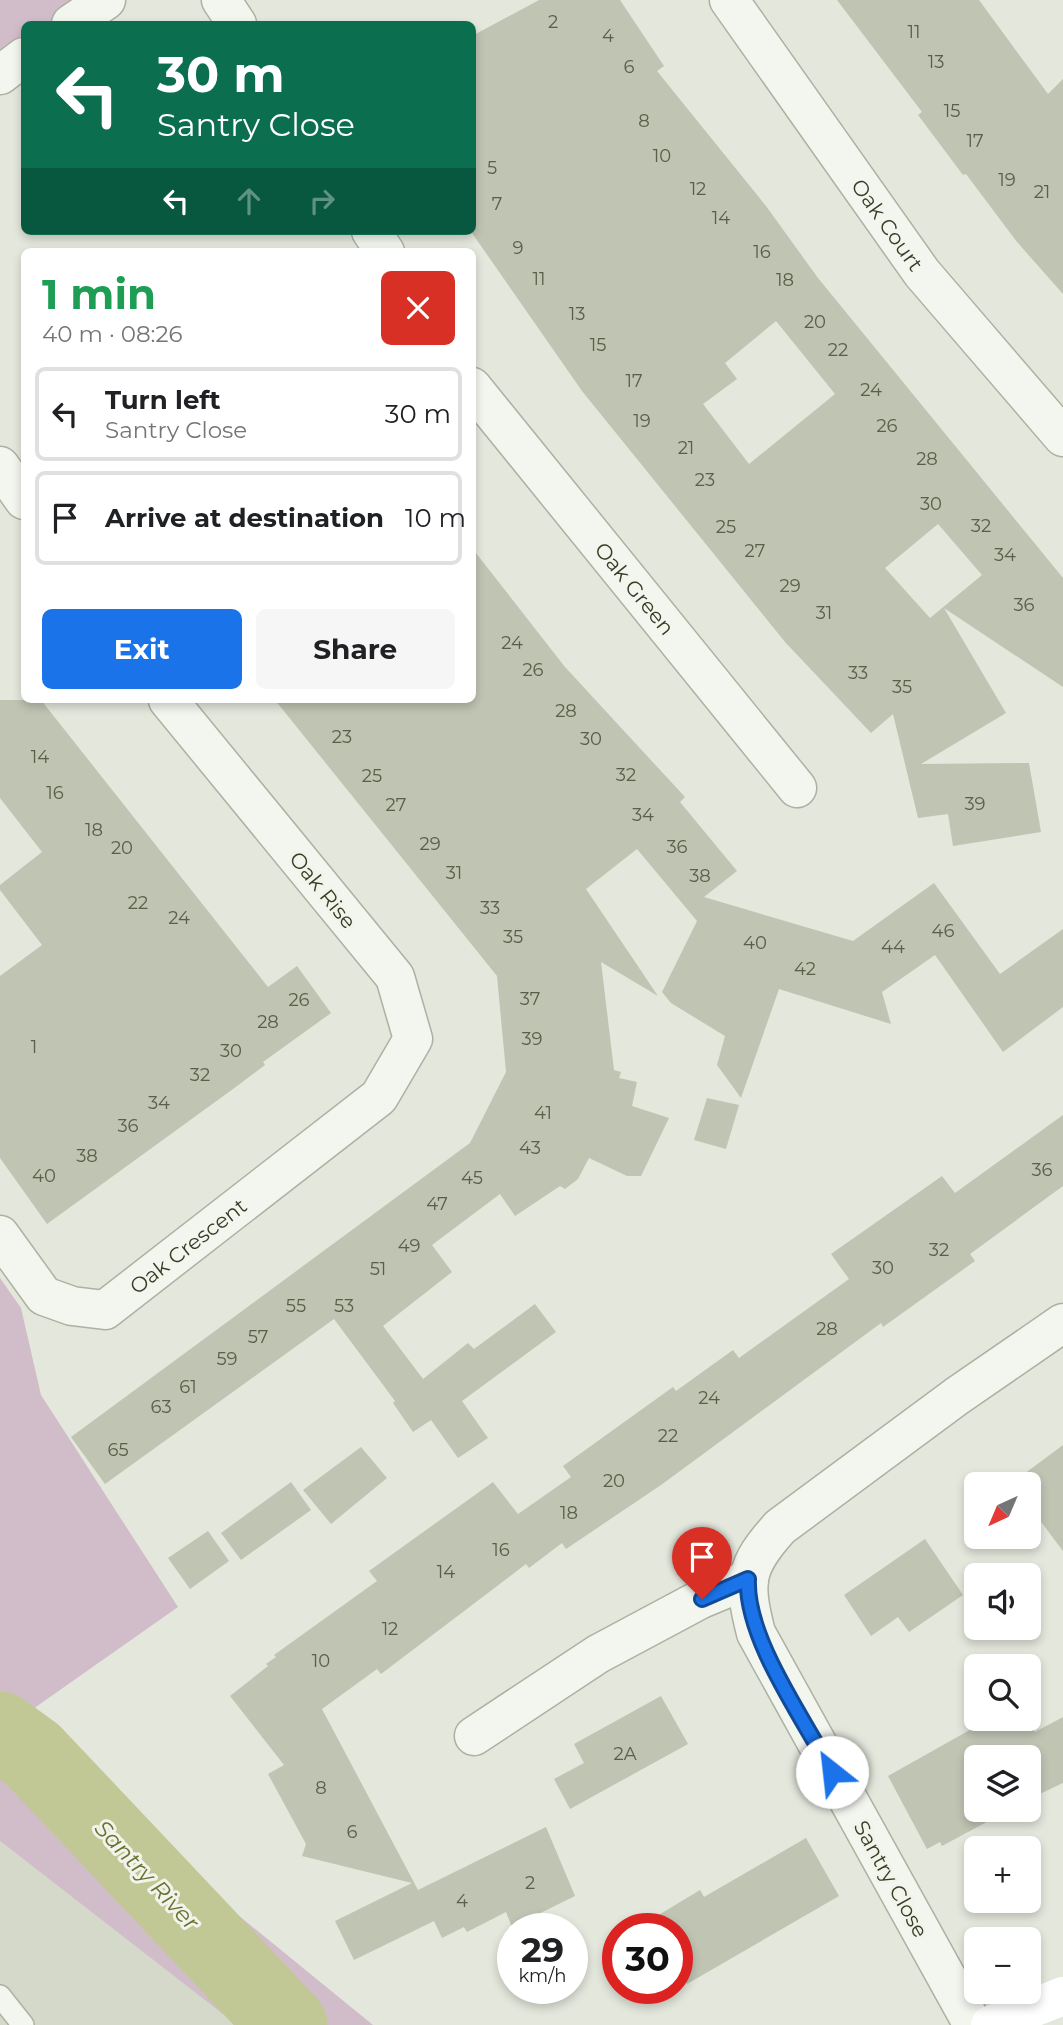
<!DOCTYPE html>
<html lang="en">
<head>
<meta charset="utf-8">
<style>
	:root { --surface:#fff; --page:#f6f6f6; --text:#202124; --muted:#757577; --line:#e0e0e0; --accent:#1a73e8 }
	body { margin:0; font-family:Montserrat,sans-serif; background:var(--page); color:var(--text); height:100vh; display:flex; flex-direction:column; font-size:26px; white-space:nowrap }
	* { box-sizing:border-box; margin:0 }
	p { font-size:23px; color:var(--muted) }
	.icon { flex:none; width:38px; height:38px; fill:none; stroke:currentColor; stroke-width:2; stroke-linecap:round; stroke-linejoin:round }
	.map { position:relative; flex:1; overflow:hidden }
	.details { position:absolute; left:21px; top:248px; width:455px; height:455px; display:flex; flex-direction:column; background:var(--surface); border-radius:10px; box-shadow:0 4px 10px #0003 }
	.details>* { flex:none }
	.top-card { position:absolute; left:21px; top:21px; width:455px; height:214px; border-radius:10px; box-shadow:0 4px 10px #0003; background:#0b6e4f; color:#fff; overflow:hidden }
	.needle { width:46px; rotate:224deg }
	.buttons { position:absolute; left:964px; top:1472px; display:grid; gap:14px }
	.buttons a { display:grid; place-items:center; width:77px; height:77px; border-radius:10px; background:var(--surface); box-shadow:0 4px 10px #0003; font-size:35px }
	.speed { position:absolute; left:497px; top:1913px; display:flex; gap:14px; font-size:35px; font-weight:700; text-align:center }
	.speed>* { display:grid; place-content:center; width:91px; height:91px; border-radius:50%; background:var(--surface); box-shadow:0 4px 10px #0003; line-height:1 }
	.speed small { font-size:18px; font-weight:400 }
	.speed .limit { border:10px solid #d22; background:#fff; color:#111 }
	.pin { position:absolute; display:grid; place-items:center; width:60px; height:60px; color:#fff; margin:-72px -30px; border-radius:50% 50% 50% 0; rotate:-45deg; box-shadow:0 0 7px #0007 }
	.pin .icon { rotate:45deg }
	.me { position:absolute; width:77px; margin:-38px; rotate:331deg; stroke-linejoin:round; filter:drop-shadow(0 0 5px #0008) }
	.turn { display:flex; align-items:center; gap:24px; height:147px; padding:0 21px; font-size:32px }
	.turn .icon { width:91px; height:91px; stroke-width:2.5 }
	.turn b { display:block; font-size:49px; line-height:60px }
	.lanes { display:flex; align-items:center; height:66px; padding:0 21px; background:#0003; justify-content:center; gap:35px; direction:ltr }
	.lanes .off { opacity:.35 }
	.round { display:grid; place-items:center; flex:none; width:74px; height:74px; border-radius:10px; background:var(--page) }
	.overview { display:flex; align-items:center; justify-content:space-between; height:119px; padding:0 21px }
	h1 { font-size:42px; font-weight:700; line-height:52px; color:#1e9e55 }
	.primary-button { display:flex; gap:14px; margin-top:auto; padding:14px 21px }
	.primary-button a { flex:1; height:80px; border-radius:10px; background:var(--accent); color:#fff; font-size:28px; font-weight:700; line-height:80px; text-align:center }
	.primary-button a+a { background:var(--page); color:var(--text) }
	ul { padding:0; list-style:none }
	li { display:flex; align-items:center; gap:21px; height:94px; margin:0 14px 10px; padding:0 7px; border:4px solid var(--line); border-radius:10px }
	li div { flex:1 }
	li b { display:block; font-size:26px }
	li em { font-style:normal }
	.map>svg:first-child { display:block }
	.built { fill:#d4d9ca }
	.green { fill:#d1bdc9 }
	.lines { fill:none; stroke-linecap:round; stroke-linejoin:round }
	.river { stroke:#c1c895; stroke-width:79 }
	.building { fill:#bfc4b3; fill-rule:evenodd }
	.lane-casing { stroke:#adb1a1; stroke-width:24 }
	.street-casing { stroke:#adb1a1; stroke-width:41 }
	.lane { stroke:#f3f5ef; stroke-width:21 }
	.street { stroke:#f3f5ef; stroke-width:38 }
	.secondary { stroke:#fff; stroke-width:38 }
	.route-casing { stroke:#114b97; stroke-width:18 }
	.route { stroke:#1a73e8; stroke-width:12 }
	.labels { text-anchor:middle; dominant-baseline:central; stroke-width:6; stroke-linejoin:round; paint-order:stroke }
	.number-label { font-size:18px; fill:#595f48 }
	.street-label { font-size:21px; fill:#373d25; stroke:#f2f4eb }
	.water-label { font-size:23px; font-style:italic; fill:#66722f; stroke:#f2f4eb }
</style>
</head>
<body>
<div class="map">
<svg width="1063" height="2025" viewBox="0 0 1063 2025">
	<rect width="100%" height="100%" fill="#e4e7dc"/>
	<path class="built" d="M 0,1841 L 237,2025 L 0,2025 Z"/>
	<path class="green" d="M 0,0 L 82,0 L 48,24 L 24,24 L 24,41 L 0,59 Z
		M 0,1278 L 21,1308 L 41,1395 L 178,1607 L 23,1716 L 211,1893 L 373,2025 L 237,2025 L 0,1841 Z"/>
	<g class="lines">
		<path class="river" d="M 0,1731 L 33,1755 L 288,2025"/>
	</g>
	<path class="building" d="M 539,0 L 620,0 L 664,66 L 657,71 L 766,206 L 818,278 L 1063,578 L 1063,687 L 944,608 L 1006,713 L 921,764 L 1029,763 L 1041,832 L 953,846 L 948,814 L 918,818 L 893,714 L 871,733 L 785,642 L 582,391 L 472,233 L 472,36 ZM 776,321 L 835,394 L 749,464 L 703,404 L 737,379 L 725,363 ZM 938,524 L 982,575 L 930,618 L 885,568 Z
		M 837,0 L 979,0 L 1048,94 L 1063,79 L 1063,294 L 1017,242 L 966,174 L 963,175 L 918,115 L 922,112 Z
		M 472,548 L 565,667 L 685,797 L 680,802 L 737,871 L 704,897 L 853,941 L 934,883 L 1000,974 L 1063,929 L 1063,1007 L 1003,1052 L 935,955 L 882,992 L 891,1024 L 779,989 L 741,1098 L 717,1065 L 725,1036 L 671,1003 L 662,992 L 697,921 L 637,849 L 586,889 L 658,996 L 601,962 L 614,1070 L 621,1072 L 619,1078 L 637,1082 L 632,1106 L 669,1118 L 641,1176 L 627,1176 L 589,1158 L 578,1179 L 565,1189 L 560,1186 L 515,1216 L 500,1194 L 432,1245 L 452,1272 L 383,1326 L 423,1379 L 468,1343 L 474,1349 L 535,1304 L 556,1332 L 462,1401 L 488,1438 L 458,1458 L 431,1420 L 413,1432 L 393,1403 L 395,1401 L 334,1319 L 105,1484 L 71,1437 L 470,1143 L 506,1072 L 497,976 L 275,700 L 472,700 Z
		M 0,700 L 41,700 L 268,987 L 297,966 L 331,1013 L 263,1062 L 265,1065 L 233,1089 L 47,1224 L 0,1158 L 0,976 L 42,945 L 0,890 L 0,885 L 42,852 L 0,798 Z
		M 707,1098 L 739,1105 L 726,1149 L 694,1140 Z
		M 1063,1115 L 1063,1186 L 970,1254 L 975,1261 L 883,1327 L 881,1323 L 661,1485 L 566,1549 L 562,1543 L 529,1568 L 526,1564 L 381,1674 L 377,1669 L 322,1709 L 418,1890 L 546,1827 L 575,1896 L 512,1927 L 506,1912 L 467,1932 L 464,1927 L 442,1938 L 434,1921 L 354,1960 L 335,1921 L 412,1883 L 302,1856 L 306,1844 L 268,1774 L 284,1765 L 230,1696 L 268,1666 L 266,1664 L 276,1657 L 274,1655 L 377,1581 L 369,1571 L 493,1482 L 518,1514 L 571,1477 L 563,1466 L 673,1387 L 676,1391 L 733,1350 L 739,1358 L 849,1279 L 831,1254 L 942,1176 L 955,1193 Z
		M 1063,1445 L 1063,1551 L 1029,1506 L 1029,1484 L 1012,1483 Z
		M 361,1447 L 387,1478 L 331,1524 L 303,1490 Z
		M 291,1482 L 311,1510 L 241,1560 L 221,1533 Z
		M 208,1531 L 229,1561 L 190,1589 L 168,1558 Z
		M 925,1539 L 963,1595 L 909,1632 L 898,1617 L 871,1636 L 844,1595 Z
		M 661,1696 L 688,1744 L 570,1809 L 554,1779 L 584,1763 L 574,1744 Z
		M 1063,1717 L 1063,1783 L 1029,1799 L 1029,1757 L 976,1757 L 976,1810 L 1009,1810 L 942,1846 L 940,1842 L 927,1849 L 888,1776 L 991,1718 L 1028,1718 L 1035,1732 Z
		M 806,1838 L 839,1896 L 687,1984 L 677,1966 L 677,1928 L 657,1928 L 652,1919 L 700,1890 L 704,1897 Z"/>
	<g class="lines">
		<g class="lane-casing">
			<path id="lane" d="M 0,1996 L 23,2025"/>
		</g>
		<g class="street-casing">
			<g id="street">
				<path d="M 221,0 L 237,24"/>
				<path id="s1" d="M 729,0 L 922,273 L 1063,437"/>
				<path d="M 71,24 L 106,0"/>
				<path d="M 0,75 L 24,57"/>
				<path d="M 371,231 L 385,252"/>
				<path id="s2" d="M 472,387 L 797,788"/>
				<path d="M 0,466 L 24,500"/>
				<path id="s3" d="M 0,1235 L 44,1296 L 72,1306 L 105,1310 L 379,1097 L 413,1039 L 395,977 L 168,700"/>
				<path d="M 474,1736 L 598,1654 L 701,1599 L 749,1579"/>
				<path d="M 973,2025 L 756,1633 C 743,1582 744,1567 780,1527 L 957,1396 L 1063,1323"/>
			</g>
		</g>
		<use href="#lane" class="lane"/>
		<use href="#street" class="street"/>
		<path class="secondary" d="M 990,2025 L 1063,1996"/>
	</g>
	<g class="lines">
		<g class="route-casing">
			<path id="route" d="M 702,1599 L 748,1579 C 745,1638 804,1719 832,1772"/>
		</g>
		<use href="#route" class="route"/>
	</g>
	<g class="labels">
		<g class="number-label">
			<text x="553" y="22">2</text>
			<text x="914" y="32">11</text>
			<text x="608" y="36">4</text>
			<text x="936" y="62">13</text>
			<text x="629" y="67">6</text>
			<text x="952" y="111">15</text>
			<text x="644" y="121">8</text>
			<text x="975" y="141">17</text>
			<text x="662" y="156">10</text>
			<text x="492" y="168">5</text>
			<text x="1007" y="180">19</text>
			<text x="698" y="189">12</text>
			<text x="1042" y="192">21</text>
			<text x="497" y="204">7</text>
			<text x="721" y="218">14</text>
			<text x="518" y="248">9</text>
			<text x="762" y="252">16</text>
			<text x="539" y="279">11</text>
			<text x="785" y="280">18</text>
			<text x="577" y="314">13</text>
			<text x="815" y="322">20</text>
			<text x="598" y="345">15</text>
			<text x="838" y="350">22</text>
			<text x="634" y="381">17</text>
			<text x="871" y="390">24</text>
			<text x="642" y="421">19</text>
			<text x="887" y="426">26</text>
			<text x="686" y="448">21</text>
			<text x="927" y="459">28</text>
			<text x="705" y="480">23</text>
			<text x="931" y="504">30</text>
			<text x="981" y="526">32</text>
			<text x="726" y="527">25</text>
			<text x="755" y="551">27</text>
			<text x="1005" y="555">34</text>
			<text x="790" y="586">29</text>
			<text x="1024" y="605">36</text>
			<text x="824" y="613">31</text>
			<text x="512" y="643">24</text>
			<text x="533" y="670">26</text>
			<text x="858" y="673">33</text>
			<text x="902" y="687">35</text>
			<text x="566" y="711">28</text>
			<text x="342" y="737">23</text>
			<text x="591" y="739">30</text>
			<text x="40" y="757">14</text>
			<text x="626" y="775">32</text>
			<text x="372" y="776">25</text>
			<text x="55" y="793">16</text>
			<text x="975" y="804">39</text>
			<text x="396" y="805">27</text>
			<text x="643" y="815">34</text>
			<text x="94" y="830">18</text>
			<text x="430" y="844">29</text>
			<text x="677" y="847">36</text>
			<text x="122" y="848">20</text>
			<text x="454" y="873">31</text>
			<text x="700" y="876">38</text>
			<text x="138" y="903">22</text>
			<text x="490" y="908">33</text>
			<text x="179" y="918">24</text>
			<text x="943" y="931">46</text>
			<text x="513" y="937">35</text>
			<text x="755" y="943">40</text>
			<text x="893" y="947">44</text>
			<text x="805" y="969">42</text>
			<text x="530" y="999">37</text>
			<text x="299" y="1000">26</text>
			<text x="268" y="1022">28</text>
			<text x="532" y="1039">39</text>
			<text x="34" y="1047">1</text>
			<text x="231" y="1051">30</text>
			<text x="200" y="1075">32</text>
			<text x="159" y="1103">34</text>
			<text x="543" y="1113">41</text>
			<text x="128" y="1126">36</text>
			<text x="530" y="1148">43</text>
			<text x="87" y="1156">38</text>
			<text x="1042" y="1170">36</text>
			<text x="44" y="1176">40</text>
			<text x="472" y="1178">45</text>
			<text x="437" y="1204">47</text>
			<text x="409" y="1246">49</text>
			<text x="939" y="1250">32</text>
			<text x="883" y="1268">30</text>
			<text x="378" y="1269">51</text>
			<text x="296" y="1306">55</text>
			<text x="344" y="1306">53</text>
			<text x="827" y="1329">28</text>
			<text x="258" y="1337">57</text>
			<text x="227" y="1359">59</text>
			<text x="188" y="1387">61</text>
			<text x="709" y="1398">24</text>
			<text x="161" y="1407">63</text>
			<text x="668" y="1436">22</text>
			<text x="118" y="1450">65</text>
			<text x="614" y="1481">20</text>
			<text x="569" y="1513">18</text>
			<text x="501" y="1550">16</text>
			<text x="446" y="1572">14</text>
			<text x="390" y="1629">12</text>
			<text x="321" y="1661">10</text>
			<text x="625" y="1754">2A</text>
			<text x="321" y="1788">8</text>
			<text x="352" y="1832">6</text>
			<text x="530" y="1883">2</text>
			<text x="462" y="1901">4</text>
		</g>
		<g class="street-label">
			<text stroke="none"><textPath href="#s1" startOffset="275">Oak Court</textPath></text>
			<text stroke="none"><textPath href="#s2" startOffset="259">Oak Green</textPath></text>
			<text transform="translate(323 890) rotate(51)">Oak Rise</text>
			<text stroke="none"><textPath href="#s3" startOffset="243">Oak Crescent</textPath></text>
			<text transform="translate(891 1879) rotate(61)">Santry Close</text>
		</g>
		<g class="water-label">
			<text transform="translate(147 1875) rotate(47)">Santry River</text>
		</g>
	</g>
</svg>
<div class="buttons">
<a><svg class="needle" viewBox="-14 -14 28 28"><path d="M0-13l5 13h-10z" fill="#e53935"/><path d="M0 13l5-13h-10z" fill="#757577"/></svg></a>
<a><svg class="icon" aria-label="sound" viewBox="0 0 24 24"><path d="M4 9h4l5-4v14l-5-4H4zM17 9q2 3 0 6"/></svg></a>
<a><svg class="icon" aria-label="search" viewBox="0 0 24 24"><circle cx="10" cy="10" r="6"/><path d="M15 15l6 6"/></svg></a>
<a><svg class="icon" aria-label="layers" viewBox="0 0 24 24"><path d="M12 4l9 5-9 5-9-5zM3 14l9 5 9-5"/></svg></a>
<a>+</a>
<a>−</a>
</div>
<div class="speed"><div>29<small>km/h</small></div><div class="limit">30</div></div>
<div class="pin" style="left:702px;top:1599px;background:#d93025"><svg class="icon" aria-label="arrive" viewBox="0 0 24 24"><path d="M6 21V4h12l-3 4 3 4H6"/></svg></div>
<svg class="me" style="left:832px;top:1772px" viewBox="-20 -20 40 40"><circle r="19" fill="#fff"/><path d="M0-13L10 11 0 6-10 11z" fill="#1a73e8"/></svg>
<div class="top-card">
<div class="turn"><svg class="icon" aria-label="left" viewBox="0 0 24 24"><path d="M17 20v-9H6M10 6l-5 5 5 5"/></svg><div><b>30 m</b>Santry Close</div></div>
<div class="lanes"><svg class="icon" aria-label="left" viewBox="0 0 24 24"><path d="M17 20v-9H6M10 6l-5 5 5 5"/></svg><svg class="icon off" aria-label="ahead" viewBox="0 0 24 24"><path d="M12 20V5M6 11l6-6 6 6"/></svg><svg class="icon off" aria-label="right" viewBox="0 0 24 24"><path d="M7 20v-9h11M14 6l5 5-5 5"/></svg></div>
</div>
<section class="details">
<div class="overview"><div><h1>1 min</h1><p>40 m · 08:26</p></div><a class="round" style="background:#d93025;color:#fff"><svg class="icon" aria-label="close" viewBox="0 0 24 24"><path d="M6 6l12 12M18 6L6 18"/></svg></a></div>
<ul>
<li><svg class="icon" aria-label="left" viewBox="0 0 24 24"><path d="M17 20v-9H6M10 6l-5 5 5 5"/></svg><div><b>Turn left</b><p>Santry Close</p></div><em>30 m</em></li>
<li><svg class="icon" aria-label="arrive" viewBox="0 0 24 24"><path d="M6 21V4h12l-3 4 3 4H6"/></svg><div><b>Arrive at destination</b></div><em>10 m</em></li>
</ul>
<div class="primary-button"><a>Exit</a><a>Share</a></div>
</section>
</div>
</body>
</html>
